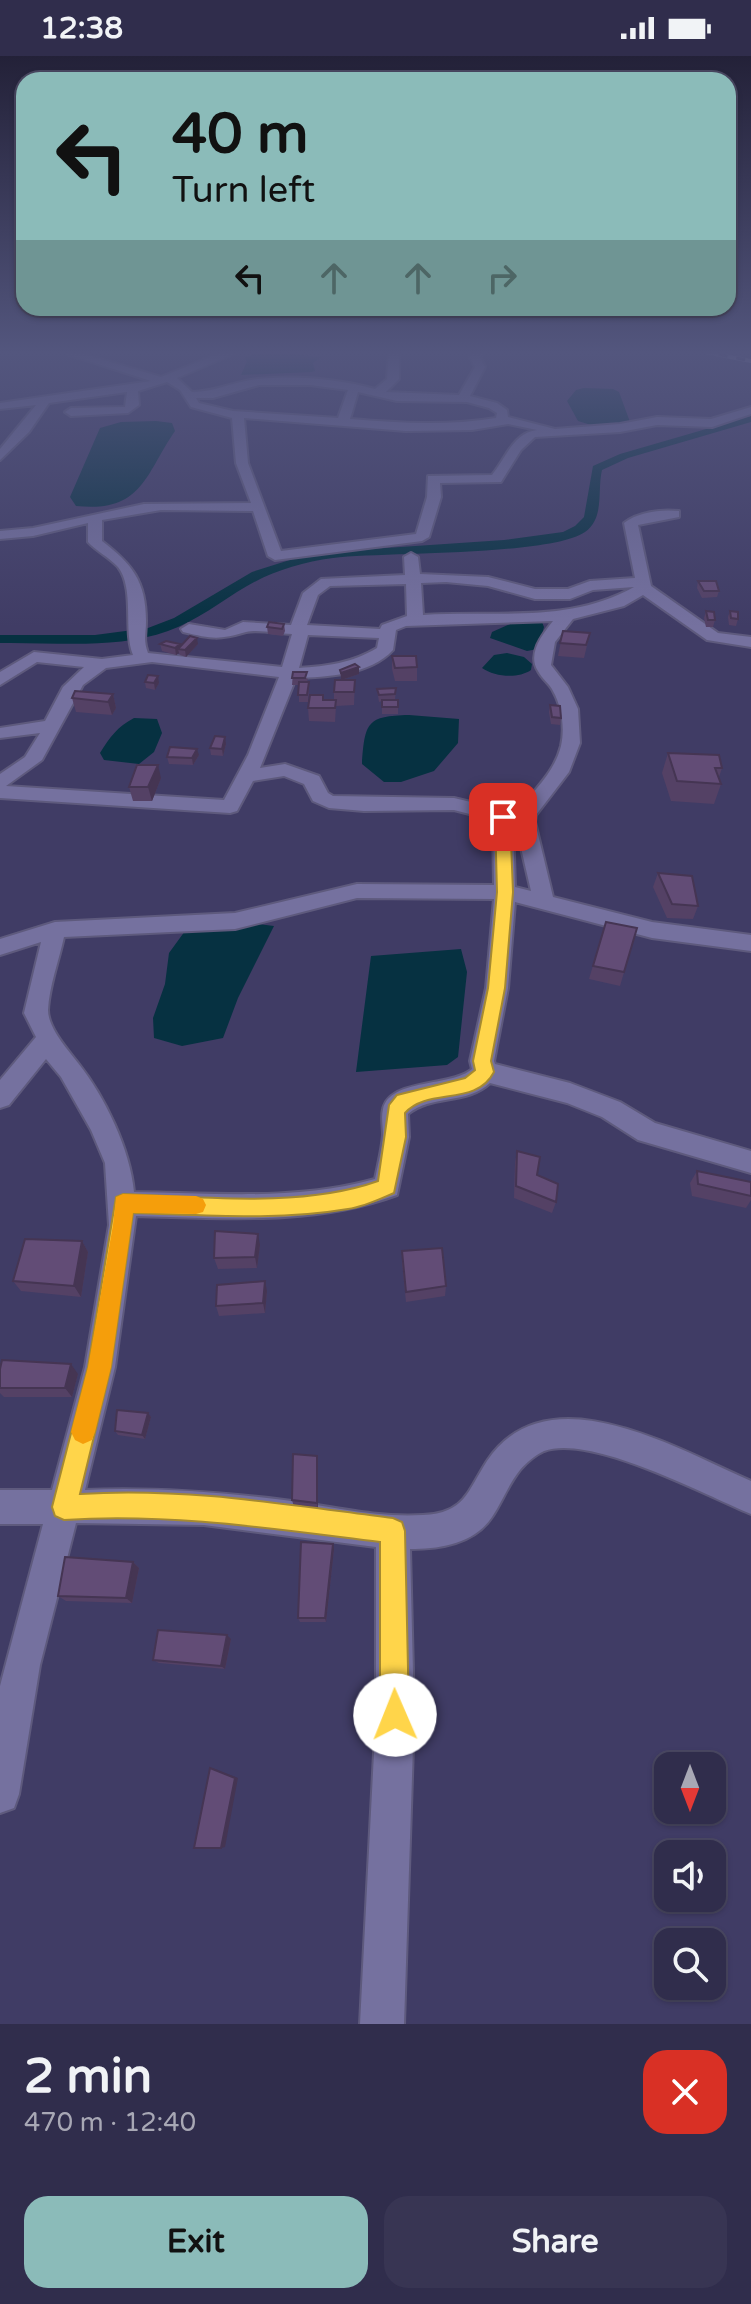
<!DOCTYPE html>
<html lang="en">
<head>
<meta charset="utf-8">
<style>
	:root { --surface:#302d4c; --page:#383553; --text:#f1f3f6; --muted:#a8a8b5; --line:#4b4964; --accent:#8bbbb9 }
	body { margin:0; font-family:"Varela Round",sans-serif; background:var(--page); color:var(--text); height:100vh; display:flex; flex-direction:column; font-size:30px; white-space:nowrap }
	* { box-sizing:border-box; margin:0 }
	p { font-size:26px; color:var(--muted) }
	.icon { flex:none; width:44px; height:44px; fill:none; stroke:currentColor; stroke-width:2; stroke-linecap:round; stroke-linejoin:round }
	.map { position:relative; height:1968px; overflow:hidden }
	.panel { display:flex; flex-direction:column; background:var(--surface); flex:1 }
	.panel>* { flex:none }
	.top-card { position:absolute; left:16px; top:16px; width:720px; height:244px; border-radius:24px; box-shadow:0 2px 6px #0004,0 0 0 2px var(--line); background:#8bbbb9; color:#111; overflow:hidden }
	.needle { width:52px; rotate:180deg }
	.buttons { position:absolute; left:654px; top:1696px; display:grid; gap:16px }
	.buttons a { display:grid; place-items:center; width:72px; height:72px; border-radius:16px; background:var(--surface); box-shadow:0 2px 6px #0004,0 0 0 2px var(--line); font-size:40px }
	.pin { position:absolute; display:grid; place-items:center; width:68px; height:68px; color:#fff; margin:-34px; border-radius:16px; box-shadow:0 4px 12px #0006 }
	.me { position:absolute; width:88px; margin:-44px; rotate:359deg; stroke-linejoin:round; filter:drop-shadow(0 0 6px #0008) }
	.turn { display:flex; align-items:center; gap:28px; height:168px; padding:0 24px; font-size:36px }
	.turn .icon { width:104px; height:104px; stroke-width:2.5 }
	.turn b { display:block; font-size:56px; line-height:68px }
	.lanes { display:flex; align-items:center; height:76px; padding:0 24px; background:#0003; justify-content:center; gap:40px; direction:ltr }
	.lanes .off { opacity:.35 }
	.round { display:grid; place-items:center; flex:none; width:84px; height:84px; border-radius:24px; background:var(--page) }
	.summary { display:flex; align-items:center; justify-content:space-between; height:136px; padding:0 24px }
	h1 { font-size:48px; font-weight:800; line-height:60px }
	.cta { display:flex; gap:16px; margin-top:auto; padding:16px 24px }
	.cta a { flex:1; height:92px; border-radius:24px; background:var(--accent); color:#111; font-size:32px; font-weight:800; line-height:92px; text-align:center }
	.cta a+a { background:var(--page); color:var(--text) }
	.status { display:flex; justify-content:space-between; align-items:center; height:56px; padding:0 40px; background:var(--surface); direction:ltr }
	.status svg { height:22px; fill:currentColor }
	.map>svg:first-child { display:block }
	.water { fill:#063141 }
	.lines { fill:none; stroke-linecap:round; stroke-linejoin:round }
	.canal { fill:#063141; fill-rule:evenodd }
	.minor-casing { stroke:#5e5a7d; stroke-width:4 }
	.minor { fill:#75719f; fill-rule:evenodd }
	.rail-casing { stroke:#c0bfda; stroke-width:4 }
	.rail { stroke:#36315a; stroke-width:3; stroke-dasharray:9; stroke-linecap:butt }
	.wall { fill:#544165 }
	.shaded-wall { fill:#453553 }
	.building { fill:#624c76; stroke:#453553; stroke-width:2 }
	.route { fill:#ffd54a; stroke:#a68a30; stroke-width:2 }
	.slow { fill:#f59e0b }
</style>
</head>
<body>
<div class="status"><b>12:38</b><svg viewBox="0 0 49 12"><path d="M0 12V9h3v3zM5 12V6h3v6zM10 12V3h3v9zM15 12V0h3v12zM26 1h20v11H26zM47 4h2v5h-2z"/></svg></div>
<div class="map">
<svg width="751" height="1968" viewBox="0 0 751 1968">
	<rect width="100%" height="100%" fill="#403c65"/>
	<path class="water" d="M 263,295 L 321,301 L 313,307 L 315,315 L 312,316 L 241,319 L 247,305 L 244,302 Z
		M 584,332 L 613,333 L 619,336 L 630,366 L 591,369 L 578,365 L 567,345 L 576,334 Z
		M 156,365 L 172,367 L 175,375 C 145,418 143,457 76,450 L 70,441 L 100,372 L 121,366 Z
		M 519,564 L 542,566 L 544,571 L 538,593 L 527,595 L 490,582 L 492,576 Z
		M 507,597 L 524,601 L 532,608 L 531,614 C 518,623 495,621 482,612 L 494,599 Z
		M 409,659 L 459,663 L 458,687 L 434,715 L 401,726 L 384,726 L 362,708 C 365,666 367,660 409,659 Z
		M 134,662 L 157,663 L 162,677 L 154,696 L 139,708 L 104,704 L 100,697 C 110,681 117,671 134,662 Z
		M 251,867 L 274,870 L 238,942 L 223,982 L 182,990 L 154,982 L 153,962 L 165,928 L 169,897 L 185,875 Z
		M 461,893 L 467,916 L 458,1001 L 447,1009 L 356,1016 L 371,900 Z"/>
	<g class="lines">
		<path class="canal" d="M 751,360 L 751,366 L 628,402 L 602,414 C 597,434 605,462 585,476 C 550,500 384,496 333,502 C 302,506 273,515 247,530 C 221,545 197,565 168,575 C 114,594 56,586 0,587 L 0,579 L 95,579 L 148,572 L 174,562 L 252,516 L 312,497 L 504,484 L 563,476 L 575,470 L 584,461 L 593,410 L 620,398 Z"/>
		<g class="minor-casing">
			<path id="minor" d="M 73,295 L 161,321 L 225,295 L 240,295 L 177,322 L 192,336 C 215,336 235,325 258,323 C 296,319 339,323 375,333 L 387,323 L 389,295 L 399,295 L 399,323 L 386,336 L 459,339 L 475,311 L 470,301 L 474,295 L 484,295 L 480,301 L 485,311 L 470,340 L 497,347 L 507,354 L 508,361 L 555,373 L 620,368 L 657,361 L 711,363 L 751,351 L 751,358 L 712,371 L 657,369 L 620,376 L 535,381 L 521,394 L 501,426 L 440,427 L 441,441 L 429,481 L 422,485 L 275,504 L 268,500 L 253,455 L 161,454 L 102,464 L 102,485 C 132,508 146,525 146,565 C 146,578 143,584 148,597 L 282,611 L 292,578 C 279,578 259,573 246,576 C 219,584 212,583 183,576 L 181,573 L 189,568 L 225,574 L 243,566 L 291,569 L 303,537 L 321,523 L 405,519 L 404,501 L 411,497 L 418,501 L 420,518 L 488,521 L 535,533 L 568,533 L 590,525 L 635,522 L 624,467 C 638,456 661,453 679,455 L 679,461 L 638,469 L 651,530 L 718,577 L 751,581 L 751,591 L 707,584 L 643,539 L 624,550 L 573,563 L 555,586 L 551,609 L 568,631 L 578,653 L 580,687 L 569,716 L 536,759 L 535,766 L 553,841 L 652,866 L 751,879 L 751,895 L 652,882 L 515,846 L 508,932 L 494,1005 L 495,1008 L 570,1027 L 620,1046 L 655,1067 L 751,1095 L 751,1117 L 638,1084 L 602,1061 L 567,1047 L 490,1027 C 467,1049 432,1038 408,1058 L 409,1081 L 397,1139 C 312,1170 224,1162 136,1160 L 115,1311 L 85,1434 C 152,1431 218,1436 284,1444 C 330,1450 376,1462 423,1459 C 465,1457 467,1436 487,1405 C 547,1315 677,1393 751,1425 L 751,1458 C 705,1439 591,1378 544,1395 C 535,1399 526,1407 520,1414 C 508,1429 502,1446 492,1461 C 474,1488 440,1493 410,1493 L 414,1659 L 404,1968 L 360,1968 L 376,1659 L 376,1491 L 204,1469 L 76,1467 L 40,1609 L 19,1738 L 14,1752 L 0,1757 L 0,1630 L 43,1468 L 0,1468 L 0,1434 L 52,1434 L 85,1311 L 109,1169 L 105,1107 L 91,1074 L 61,1021 L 46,1003 L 9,1049 L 0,1052 L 0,1024 L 36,981 L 24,957 L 41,886 L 0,899 L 0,883 L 55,866 L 235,857 L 357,828 L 494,829 L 493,764 L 454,754 L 364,755 L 329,752 L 313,745 L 304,728 L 284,720 L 253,725 L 237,755 L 230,757 L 0,742 L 0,718 L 25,701 L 40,677 L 0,682 L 0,672 L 45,665 L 63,631 L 84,611 L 37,606 L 0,629 L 0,616 L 34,596 L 102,603 L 133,599 C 123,575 135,533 118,511 C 109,501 96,495 88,486 L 88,467 L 33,480 L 0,483 L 0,475 L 33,472 L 144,448 L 251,447 L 236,407 L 232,362 L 191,351 L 180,334 L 167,326 L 138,335 L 139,349 L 128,357 L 71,360 L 65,356 L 71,352 L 125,351 L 127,336 L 49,347 L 29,376 L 0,404 L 0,393 L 36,349 L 0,353 L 0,347 L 151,325 L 67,298 ZM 259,329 L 310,329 L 348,334 L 338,362 L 233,355 L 199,347 L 196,342 L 213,342 ZM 358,336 L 397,345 L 467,346 L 489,352 L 497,357 L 496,362 C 448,370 398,367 350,363 ZM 244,362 L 406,375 L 472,374 L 508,368 L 537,374 C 513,377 506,402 492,419 L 428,420 L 427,441 L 416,478 L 281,495 L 248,407 ZM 446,526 L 488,530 L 535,543 L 570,543 L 593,534 L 634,531 C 568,568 495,554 423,559 L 421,527 ZM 406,528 L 407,560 L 382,569 L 380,573 L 307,569 L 318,539 L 330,530 ZM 553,565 C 542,579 527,598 538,615 C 542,623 550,628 553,635 C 562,651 565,672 561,690 C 554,718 533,734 517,757 L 454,742 L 333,740 L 328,737 L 319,720 L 285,708 L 260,712 L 296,622 C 327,621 370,619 393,594 L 396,574 L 406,570 ZM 308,579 L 379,582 L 377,592 C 352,607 327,610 299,612 ZM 152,606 L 279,621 L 248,699 L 224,744 L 6,730 L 42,704 L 83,629 L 106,612 ZM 513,769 L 516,770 L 531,835 L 515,831 ZM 357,842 L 494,843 L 486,932 L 470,1005 L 472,1013 C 452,1031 390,1022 383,1053 C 381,1061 383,1071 383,1079 C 382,1093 378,1108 375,1123 C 297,1145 215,1137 134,1136 C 130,1093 105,1041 78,1007 C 68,994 48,972 48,954 C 49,931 59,904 64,881 L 235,873 Z"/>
		</g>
		<use href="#minor" class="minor"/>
		<g class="rail-casing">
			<path id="rail" d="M 701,295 L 751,305"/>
		</g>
		<use href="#rail" class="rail"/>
	</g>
	<path class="wall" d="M 698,525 L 719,535 L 717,541 L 702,542 L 697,532 Z
		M 706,555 L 715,564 L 713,571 L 706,571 L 704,562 Z
		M 730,555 L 738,563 L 736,570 L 729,569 L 728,561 Z
		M 284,568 L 285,575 L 283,580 L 268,578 L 267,571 Z
		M 563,575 L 590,577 L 584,602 L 558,600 Z
		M 160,588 L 180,588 L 180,591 L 198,588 L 186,601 L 180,599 L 179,597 L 176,599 L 162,595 Z
		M 392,600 L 417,611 L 417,625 L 395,625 L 392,613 Z
		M 359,611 L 359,618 L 341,624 L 355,624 L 354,649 L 336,650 L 335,666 L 309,665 L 308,652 L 324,644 L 334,644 L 334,636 L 341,624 L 340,614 Z
		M 293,616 L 308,623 L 307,626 L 309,633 L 308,646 L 299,646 L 299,629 L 292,629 Z
		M 145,626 L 159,627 L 155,634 L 146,632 Z
		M 396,632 L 395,644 L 398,644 L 398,658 L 382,658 L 382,645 L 379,646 L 377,633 Z
		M 113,638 L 116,652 L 112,659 L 76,656 L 72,642 Z
		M 550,649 L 561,662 L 560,669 L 551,668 L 549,656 Z
		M 226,688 L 223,700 L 211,699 L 210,692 Z
		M 668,697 L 722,712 L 719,721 L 721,728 L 714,748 L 671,745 L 662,717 Z
		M 199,699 L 193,709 L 169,708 L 167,701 Z
		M 161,722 L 152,745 L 133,745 L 129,731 Z
		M 658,817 L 698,850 L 693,863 L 667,862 L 653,831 Z
		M 606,866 L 637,872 L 620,930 L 589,923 Z
		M 517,1095 L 537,1119 L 556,1146 L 552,1157 L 514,1142 L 515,1107 Z
		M 697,1115 L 751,1126 L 751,1144 L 746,1152 L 692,1140 L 690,1127 Z
		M 82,1185 L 88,1196 L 81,1241 L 21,1235 L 13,1225 Z
		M 260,1189 L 257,1212 L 218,1213 L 214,1202 Z
		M 402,1195 L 446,1230 L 445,1240 L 406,1246 L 402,1206 Z
		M 267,1235 L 265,1257 L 219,1260 L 216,1250 Z
		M 0,1313 L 78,1318 L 72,1341 L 4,1341 L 0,1337 Z
		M 148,1357 L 151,1361 L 145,1383 L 118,1379 L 115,1375 Z
		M 317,1400 L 318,1408 L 318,1453 L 294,1451 L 292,1444 Z
		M 334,1493 L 326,1566 L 300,1566 L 298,1562 Z
		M 133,1506 L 139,1512 L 132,1547 L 66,1545 L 58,1540 Z
		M 231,1583 L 225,1613 L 159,1607 L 153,1604 Z"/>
	<path class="shaded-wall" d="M 197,582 L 198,588 L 186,601 L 185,594 Z
		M 180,588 L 181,593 L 178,593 L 179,597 L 176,599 L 175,592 Z
		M 359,611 L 359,618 L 341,624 L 341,617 Z
		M 158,620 L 159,627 L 155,634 L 154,627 Z
		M 113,638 L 116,652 L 112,659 L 108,646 Z
		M 225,681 L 226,688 L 223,700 L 222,693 Z
		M 197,693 L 199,699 L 193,709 L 192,702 Z
		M 158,709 L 161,722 L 152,745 L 148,731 Z
		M 258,1178 L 260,1189 L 257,1212 L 255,1201 Z
		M 82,1185 L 88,1196 L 81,1241 L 74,1230 Z
		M 265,1225 L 267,1235 L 265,1257 L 263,1247 Z
		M 71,1308 L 78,1318 L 72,1341 L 65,1332 Z
		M 148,1357 L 151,1361 L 145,1383 L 142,1379 Z
		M 317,1400 L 318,1408 L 318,1453 L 317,1447 Z
		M 333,1488 L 334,1493 L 326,1566 L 325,1562 Z
		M 133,1506 L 139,1512 L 132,1547 L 126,1542 Z
		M 227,1579 L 231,1583 L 225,1613 L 221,1610 Z
		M 210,1712 L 215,1713 L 238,1722 L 225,1791 L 221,1792 Z"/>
	<path class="building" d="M 698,525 L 716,525 L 719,535 L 704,535 Z
		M 706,555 L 714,556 L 715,564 L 708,564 Z
		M 730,555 L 738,556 L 738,563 L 731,562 Z
		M 269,566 L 284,568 L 282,573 L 267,571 Z
		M 563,575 L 590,577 L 586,589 L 560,587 Z
		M 190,580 L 197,582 L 185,594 L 178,593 Z
		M 166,585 L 180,588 L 175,592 L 160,588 Z
		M 392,600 L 416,600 L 417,611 L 395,612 Z
		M 355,608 L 359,611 L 341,617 L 340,614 Z
		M 293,616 L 307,616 L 305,622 L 292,622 Z
		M 148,619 L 158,620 L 154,627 L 145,626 Z
		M 335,624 L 355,624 L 354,636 L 334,636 Z
		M 299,626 L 309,626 L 307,639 L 298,639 Z
		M 396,632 L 395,638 L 379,639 L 377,633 Z
		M 75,635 L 113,638 L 108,646 L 72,642 Z
		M 310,639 L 323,639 L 323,644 L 336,644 L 335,652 L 308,652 Z
		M 382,644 L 398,644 L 398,651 L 382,651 Z
		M 550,649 L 560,650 L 561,662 L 552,661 Z
		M 215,680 L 225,681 L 222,693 L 210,692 Z
		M 170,691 L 197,693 L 192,702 L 167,701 Z
		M 668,697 L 719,699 L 722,712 L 715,712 L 721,728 L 677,725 Z
		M 137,709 L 158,709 L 148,731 L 129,731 Z
		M 658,817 L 692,820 L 698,850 L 672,848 Z
		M 606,866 L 637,872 L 624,916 L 593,910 Z
		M 517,1095 L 540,1101 L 537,1119 L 558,1128 L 556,1146 L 516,1130 Z
		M 697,1115 L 751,1126 L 751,1140 L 698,1128 Z
		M 215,1175 L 258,1178 L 255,1201 L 214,1202 Z
		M 25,1183 L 82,1185 L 74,1230 L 13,1225 Z
		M 442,1192 L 446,1230 L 406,1236 L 402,1195 Z
		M 265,1225 L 263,1247 L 216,1250 L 217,1229 Z
		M 2,1304 L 71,1308 L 65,1332 L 0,1332 L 0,1313 Z
		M 117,1354 L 148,1357 L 142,1379 L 115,1375 Z
		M 293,1398 L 317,1400 L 317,1447 L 292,1444 Z
		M 301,1486 L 333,1488 L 325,1562 L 298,1562 Z
		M 65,1501 L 133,1506 L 126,1542 L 58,1540 Z
		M 158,1574 L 227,1579 L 221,1610 L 153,1604 Z
		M 210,1712 L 235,1722 L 221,1792 L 194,1792 Z"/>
	<linearGradient id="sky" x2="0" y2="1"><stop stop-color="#232138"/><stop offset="0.52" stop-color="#53567e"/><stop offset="1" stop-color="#53567e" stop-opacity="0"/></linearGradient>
	<rect width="751" height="571" fill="url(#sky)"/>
	<path class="route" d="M 503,756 L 510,761 L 513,836 L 505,932 L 491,1005 L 494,1016 C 476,1051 428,1031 405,1057 L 406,1081 L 394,1137 C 380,1143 364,1151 348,1153 C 278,1165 204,1159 133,1157 L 111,1311 L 80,1438 C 185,1431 289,1449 393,1462 L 402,1466 L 405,1475 L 409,1659 L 405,1669 L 395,1673 L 385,1669 L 380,1659 L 380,1486 C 274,1473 171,1457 64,1464 L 55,1460 L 52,1451 L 88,1311 L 116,1141 L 123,1138 C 203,1141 302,1152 378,1125 L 389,1049 L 397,1039 L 465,1022 L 475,1014 L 473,1005 L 488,932 L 497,836 L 495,761 Z"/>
	<path class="slow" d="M 123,1138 L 196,1140 L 203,1143 L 206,1149 L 203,1156 L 196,1158 L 133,1157 L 111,1311 L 95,1376 L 92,1384 L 83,1388 L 75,1384 L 71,1376 L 88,1311 L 113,1169 L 116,1141 Z"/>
</svg>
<div class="buttons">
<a><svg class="needle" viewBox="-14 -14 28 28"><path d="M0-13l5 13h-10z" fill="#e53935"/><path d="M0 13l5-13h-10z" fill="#a8a8b5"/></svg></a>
<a><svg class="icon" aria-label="sound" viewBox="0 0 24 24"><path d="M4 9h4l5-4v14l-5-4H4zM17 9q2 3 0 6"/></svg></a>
<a><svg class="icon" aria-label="search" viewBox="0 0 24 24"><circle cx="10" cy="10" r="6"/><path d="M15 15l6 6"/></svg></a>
</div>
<div class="pin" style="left:503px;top:761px;background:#d93025"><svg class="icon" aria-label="arrive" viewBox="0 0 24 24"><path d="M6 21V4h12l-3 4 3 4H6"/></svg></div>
<svg class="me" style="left:395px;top:1659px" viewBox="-20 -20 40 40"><circle r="19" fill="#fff"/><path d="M0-13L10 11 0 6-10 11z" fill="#ffd54a"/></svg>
<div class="top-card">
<div class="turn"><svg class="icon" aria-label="left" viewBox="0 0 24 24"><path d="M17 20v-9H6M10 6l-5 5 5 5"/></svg><div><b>40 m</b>Turn left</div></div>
<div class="lanes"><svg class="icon" aria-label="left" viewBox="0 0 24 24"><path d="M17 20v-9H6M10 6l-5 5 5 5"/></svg><svg class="icon off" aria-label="ahead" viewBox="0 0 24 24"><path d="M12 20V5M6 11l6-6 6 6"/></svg><svg class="icon off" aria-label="ahead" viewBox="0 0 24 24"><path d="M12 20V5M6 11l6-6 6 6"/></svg><svg class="icon off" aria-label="right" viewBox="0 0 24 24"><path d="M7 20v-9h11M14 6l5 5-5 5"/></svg></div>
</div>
</div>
<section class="panel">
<div class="summary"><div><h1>2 min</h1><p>470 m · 12:40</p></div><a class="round" style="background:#d93025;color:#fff"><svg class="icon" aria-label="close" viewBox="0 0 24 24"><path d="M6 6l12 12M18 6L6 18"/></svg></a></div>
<div class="cta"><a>Exit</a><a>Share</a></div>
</section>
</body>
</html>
